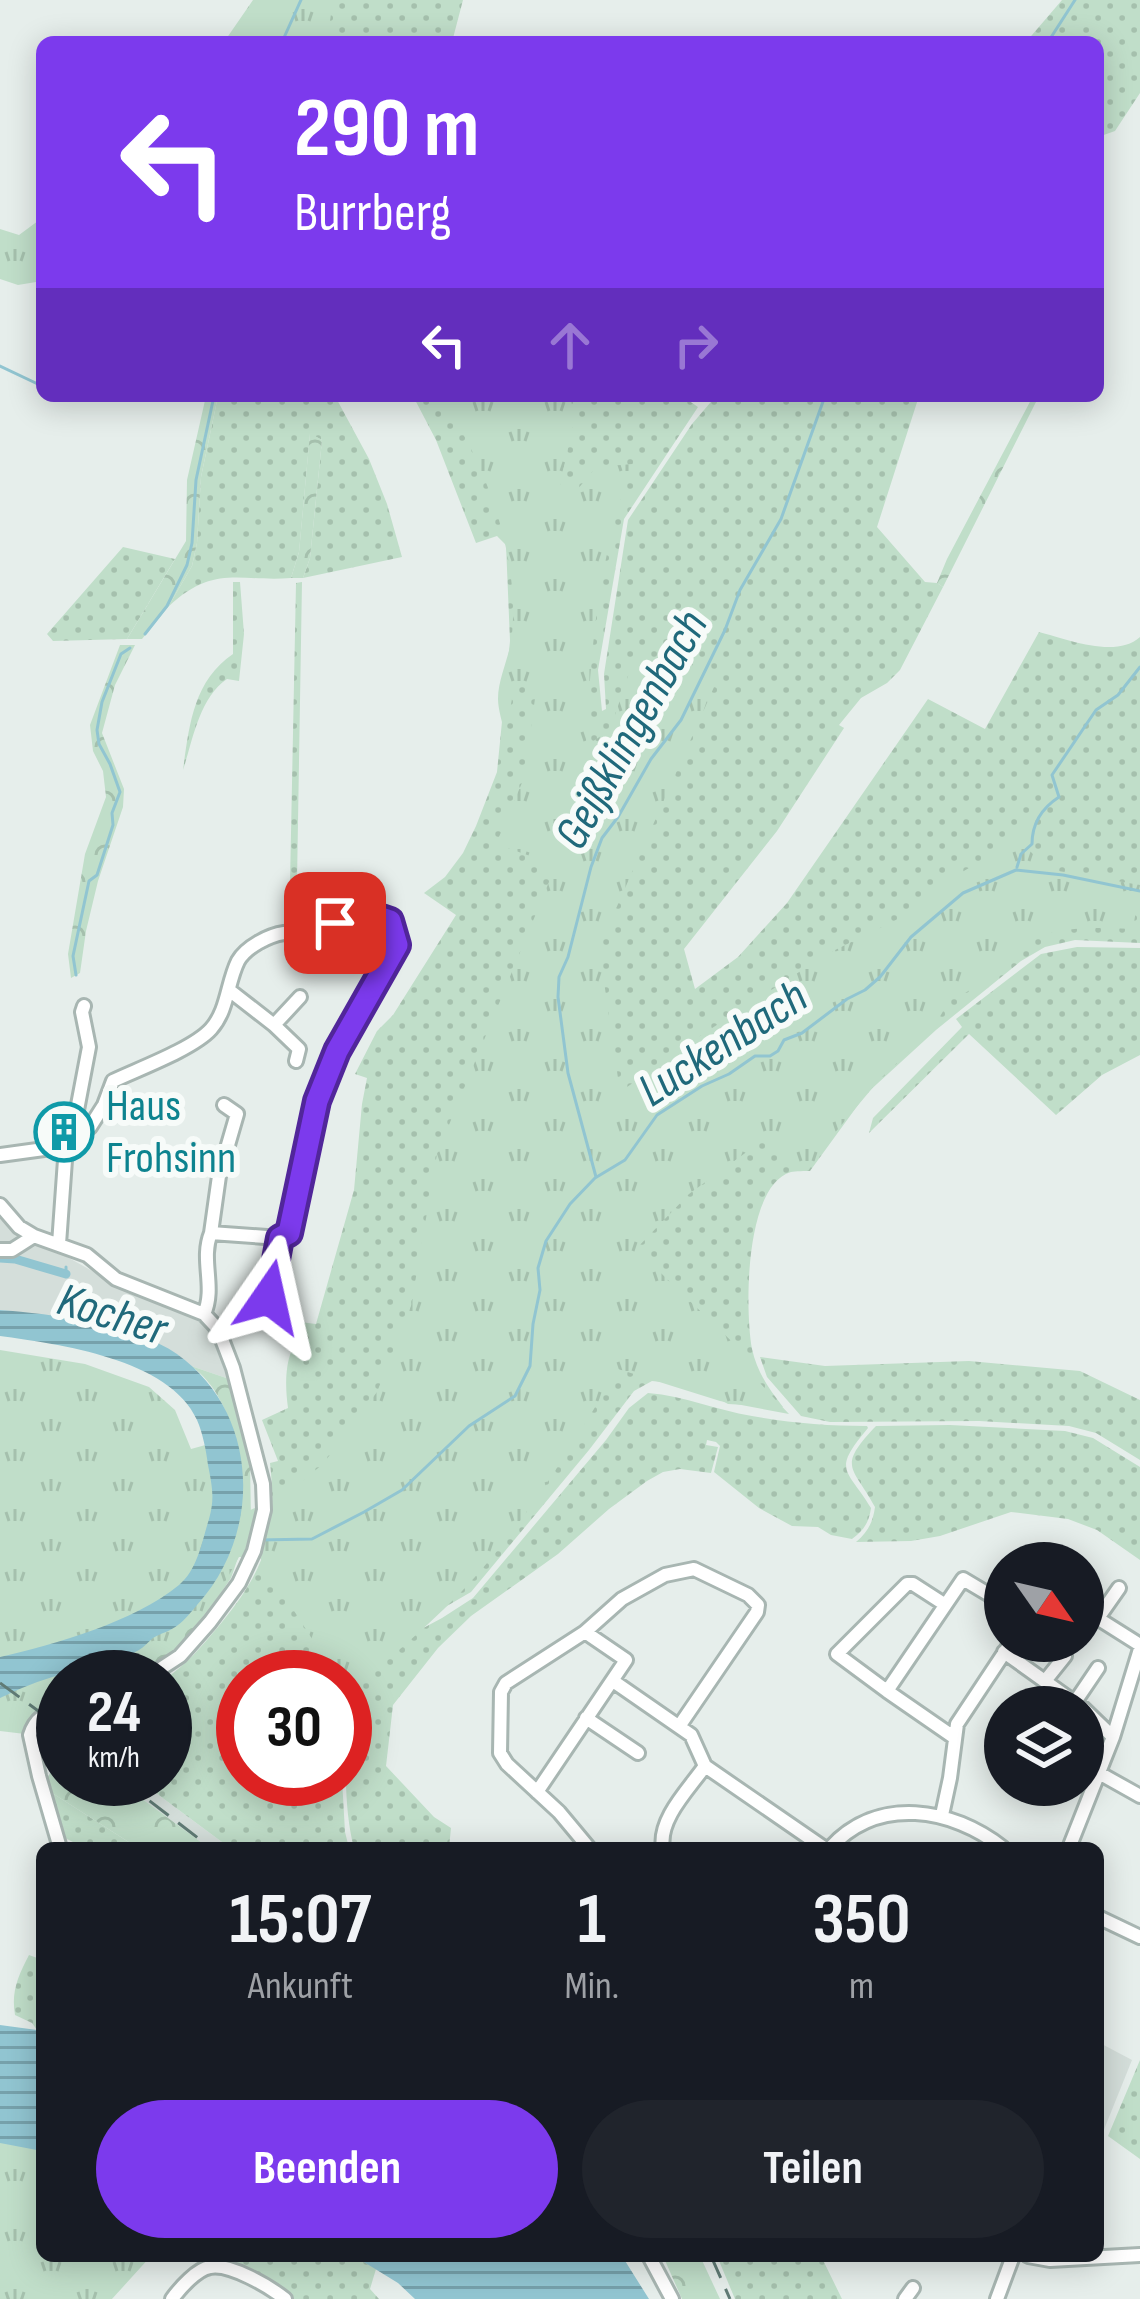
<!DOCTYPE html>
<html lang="de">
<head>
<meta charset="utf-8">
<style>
	:root { --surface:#171b24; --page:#20242c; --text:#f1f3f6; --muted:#9ea1a6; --accent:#7c3aed }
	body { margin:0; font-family:"Sofia Sans Condensed",sans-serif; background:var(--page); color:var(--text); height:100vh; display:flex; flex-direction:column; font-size:45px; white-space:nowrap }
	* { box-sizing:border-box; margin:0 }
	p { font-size:39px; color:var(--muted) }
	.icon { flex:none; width:66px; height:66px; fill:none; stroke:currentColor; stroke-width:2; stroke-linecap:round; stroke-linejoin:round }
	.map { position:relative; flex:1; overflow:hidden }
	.panel { position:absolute; left:36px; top:1842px; width:1068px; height:420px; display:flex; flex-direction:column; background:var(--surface); border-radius:18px; box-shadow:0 6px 30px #0003 }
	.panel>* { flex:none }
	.guide { position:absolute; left:36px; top:36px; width:1068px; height:366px; border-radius:18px; box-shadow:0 6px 30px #0003; background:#7c3aed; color:#fff; overflow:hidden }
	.needle { width:78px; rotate:124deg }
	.fabs { position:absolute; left:984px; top:1542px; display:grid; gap:24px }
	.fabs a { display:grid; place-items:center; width:120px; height:120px; border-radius:50%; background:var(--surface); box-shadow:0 6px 30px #0003; font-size:60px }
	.speed { position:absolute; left:36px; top:1650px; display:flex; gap:24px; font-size:60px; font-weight:700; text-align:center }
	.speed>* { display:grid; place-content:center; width:156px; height:156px; border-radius:50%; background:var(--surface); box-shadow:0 6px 30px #0003; line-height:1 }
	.speed small { font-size:30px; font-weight:400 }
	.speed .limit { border:18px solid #d22; background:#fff; color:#111 }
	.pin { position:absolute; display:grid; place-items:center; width:102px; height:102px; color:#fff; margin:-51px; border-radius:24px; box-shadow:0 6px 18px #0006 }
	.me { position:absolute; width:132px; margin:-66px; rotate:11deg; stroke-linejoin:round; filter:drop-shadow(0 0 9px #0008) }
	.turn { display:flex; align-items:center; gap:42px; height:252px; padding:0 60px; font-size:54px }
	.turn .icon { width:156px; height:156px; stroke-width:2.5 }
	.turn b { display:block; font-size:84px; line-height:102px }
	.lanes { display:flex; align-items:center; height:114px; padding:0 60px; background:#0003; justify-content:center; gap:60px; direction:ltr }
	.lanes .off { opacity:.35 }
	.eta { display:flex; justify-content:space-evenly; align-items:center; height:204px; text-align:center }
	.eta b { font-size:72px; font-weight:700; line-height:84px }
	.action { display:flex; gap:24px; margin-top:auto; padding:24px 60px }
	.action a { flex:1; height:138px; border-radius:72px; background:var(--accent); color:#fff; font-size:48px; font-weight:700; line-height:138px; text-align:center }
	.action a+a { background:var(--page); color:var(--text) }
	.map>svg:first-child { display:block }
	.built { fill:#d4deda }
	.grass { fill:url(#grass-dots) }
	.forest { fill:url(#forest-crowns) }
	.park { fill:url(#park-tufts) }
	.water { fill:url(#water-rules) }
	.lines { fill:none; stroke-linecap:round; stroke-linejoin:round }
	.stream { stroke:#91c5d1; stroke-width:3 }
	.canal { stroke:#91c5d1; stroke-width:9 }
	.minor-casing { stroke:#a8b6b2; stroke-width:18 }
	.minor { stroke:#fff; stroke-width:12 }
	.rail { stroke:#607b75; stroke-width:3; stroke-dasharray:24 12; stroke-linecap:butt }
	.route-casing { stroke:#51269a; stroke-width:30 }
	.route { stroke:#7c3aed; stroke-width:21 }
	.labels { text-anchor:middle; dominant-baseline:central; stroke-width:12; stroke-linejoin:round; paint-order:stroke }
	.culture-label { font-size:45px; fill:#0d838f; stroke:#f7fbf9; text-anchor:start }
	.water-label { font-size:48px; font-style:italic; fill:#20697b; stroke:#f7fbf9 }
</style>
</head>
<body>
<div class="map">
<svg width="1140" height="2299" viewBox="0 0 1140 2299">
	<defs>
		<pattern id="grass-dots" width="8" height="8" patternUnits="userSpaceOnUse" patternTransform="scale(3)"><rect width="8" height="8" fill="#c0dec9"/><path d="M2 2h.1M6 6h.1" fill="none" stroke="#a5c0ad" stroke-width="1.8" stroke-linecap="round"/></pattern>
		<pattern id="forest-crowns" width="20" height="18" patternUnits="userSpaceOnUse" patternTransform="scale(3)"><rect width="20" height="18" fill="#c0dec9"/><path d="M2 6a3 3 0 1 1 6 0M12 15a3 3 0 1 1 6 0" fill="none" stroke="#a5c0ad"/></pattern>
		<pattern id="park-tufts" width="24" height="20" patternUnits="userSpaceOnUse" patternTransform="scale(3)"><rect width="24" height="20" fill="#c0dec9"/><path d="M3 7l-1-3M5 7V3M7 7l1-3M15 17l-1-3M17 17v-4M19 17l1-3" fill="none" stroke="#a5c0ad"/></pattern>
		<pattern id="water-rules" width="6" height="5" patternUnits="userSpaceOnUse" patternTransform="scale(3)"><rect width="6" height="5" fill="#91c5d1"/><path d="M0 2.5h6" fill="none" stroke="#76a1ab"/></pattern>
	</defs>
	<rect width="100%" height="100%" fill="#e6eeeb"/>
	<path class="built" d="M 0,1210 L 58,1248 L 60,1253 L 112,1282 L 202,1319 L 219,1333 L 232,1380 L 191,1366 L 178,1355 L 126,1329 L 0,1310 Z
		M 115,1779 L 137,1779 L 230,1848 L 209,1848 Z
		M 1098,2042 L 1132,2060 L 1101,2137 L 1098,2135 Z"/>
	<path class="grass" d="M 253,0 L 463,0 L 452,42 L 224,42 Z
		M 1062,0 L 1140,0 L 1140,93 L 1115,131 L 1098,137 L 1098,42 L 1026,42 Z
		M 218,396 L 335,396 L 369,459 L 387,504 L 402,557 L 303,578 L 310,558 L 322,440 L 310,434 L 299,552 L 291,578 C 238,582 214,564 168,607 L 192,566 L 197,543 L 201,477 Z
		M 413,396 L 682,396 L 698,407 L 624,519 L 598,670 L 602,711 L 606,709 L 604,674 L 628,520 L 692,424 L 716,396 L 919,396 L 877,527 L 925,582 L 937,583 L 943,587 L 900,670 L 887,683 L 861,698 L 839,725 L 844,728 L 777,831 L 684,949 L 695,989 L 738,957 L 787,903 L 928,699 L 985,729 L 1039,632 C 1066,639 1116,659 1140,637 L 1140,943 L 1075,940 L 1045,947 L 1021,961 L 936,1030 L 866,1094 L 810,1171 C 806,1171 795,1171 791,1172 C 744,1186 745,1311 752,1349 C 757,1372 769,1389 783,1407 L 728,1404 L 701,1390 L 671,1383 L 652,1381 L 634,1391 L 589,1450 L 471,1592 L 342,1667 L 334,1677 L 243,1677 L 243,1779 L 342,1779 L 345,1832 L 349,1848 L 230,1848 L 137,1779 L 165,1779 L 165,1679 C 187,1664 201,1647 218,1627 C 264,1572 278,1535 270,1463 L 278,1461 L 262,1420 L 288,1408 C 285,1386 284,1358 298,1339 L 278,1339 L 284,1320 L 316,1324 L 354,1190 L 362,1104 L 367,1078 L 355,1074 L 377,1031 L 393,1015 L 456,915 L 424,893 L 445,877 L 463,853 L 476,826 L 497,772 L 510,641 L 506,545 L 497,536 L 476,543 L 436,440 Z
		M 123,547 L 175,559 L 127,639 L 53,641 L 47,634 Z
		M 233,582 L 240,582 L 244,634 L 239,681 L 227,679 C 199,698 193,740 183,770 C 189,727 193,681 233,654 Z
		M 302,582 L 297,882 L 290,883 L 296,583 Z
		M 1077,947 L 1140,948 L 1140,1055 L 1102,1075 L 1056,1115 L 969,1034 L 869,1133 L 873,1118 L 962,1027 L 956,1019 L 1041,954 Z
		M 760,1357 L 825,1366 L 969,1361 L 1080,1371 L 1140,1400 L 1140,1460 L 1096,1433 L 1069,1426 L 979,1421 L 830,1422 L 801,1416 L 767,1377 Z
		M 648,1393 C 685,1396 716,1410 752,1416 C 789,1423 828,1426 867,1426 L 868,1428 C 831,1472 847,1468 871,1508 C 869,1523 863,1531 852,1539 L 831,1535 L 818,1527 L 792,1526 L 759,1508 L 714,1472 L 720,1446 L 716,1442 L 707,1440 L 706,1445 L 718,1447 L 711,1473 L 680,1469 L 663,1472 L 647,1481 L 609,1509 L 558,1554 L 471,1616 L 438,1648 L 393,1705 L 386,1766 L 434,1817 L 451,1828 L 449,1848 L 354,1848 C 340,1795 349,1731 344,1677 L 358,1663 L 442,1618 L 473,1598 L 606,1440 L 629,1408 Z
		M 950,1425 L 1065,1431 L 1093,1438 L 1140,1467 L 1140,1560 L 1097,1530 L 1068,1519 L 1011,1512 L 940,1536 L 911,1541 L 856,1542 C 868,1532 873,1522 875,1507 C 853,1466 836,1468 876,1426 Z
		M 49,1791 L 138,1848 L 85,1848 L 65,1838 Z
		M 29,1955 L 40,1959 L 42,1956 L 42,2022 L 37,2030 L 32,2023 L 15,2015 C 11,1992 18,1976 29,1955 Z
		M 1140,2060 L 1140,2159 L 1108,2136 Z
		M 172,2256 L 354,2256 L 376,2269 L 370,2289 L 379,2299 L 291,2299 L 212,2261 L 200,2263 Z
		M 717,2256 L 821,2256 L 842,2299 L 735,2299 Z"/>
	<path class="forest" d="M 206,396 L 218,396 L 201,477 L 197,543 L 192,566 L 168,607 L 142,639 L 127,639 L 186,541 L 187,480 Z
		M 1033,396 L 1039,396 L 943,587 L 937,583 L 947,559 Z
		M 310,433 L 322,440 L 310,558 L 303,578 L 291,578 L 299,552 Z
		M 120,645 L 135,645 L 115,685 L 102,733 L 124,789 L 123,807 L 98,881 L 86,931 L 80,973 L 71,978 L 68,954 L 85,854 L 106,797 L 103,771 L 93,751 L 90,725 Z
		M 191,1366 L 232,1380 L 250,1462 L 251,1520 L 231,1578 L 186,1644 L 143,1677 L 63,1677 L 63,1705 L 25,1734 L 0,1731 L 0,1698 L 237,1442 C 227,1413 217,1384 191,1366 Z
		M 63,1753 L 63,1779 L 115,1779 L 209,1848 L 138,1848 L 49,1791 L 44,1783 Z
		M 663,2256 L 700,2256 L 720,2299 L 682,2299 Z"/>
	<path class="park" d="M 255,0 L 333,0 L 327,42 L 225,42 Z
		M 42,218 L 42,281 L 18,285 L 0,279 L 0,229 L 19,235 Z
		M 439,396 L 570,396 L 575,418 L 560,484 L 577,490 L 596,467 L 633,464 C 598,557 591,648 586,746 L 610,730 L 634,658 L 676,657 L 718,678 L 599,947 L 620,1092 L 692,1041 L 827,954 L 900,918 L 940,885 L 1003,848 L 1020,824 L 1034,831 L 1030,851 L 1047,869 L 1140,885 L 1133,929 C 1094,928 1055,924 1019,947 C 994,963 979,992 950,999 L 933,1029 L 880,1079 L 833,1135 L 808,1171 L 763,1140 L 689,1194 L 636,1249 L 752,1361 L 759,1382 L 789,1414 L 720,1401 L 618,1369 C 575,1441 531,1514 475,1577 C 436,1621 388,1658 345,1698 L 345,1677 L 333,1677 L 334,1673 L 260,1558 L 239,1557 L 211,1607 L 154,1659 L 122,1677 L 63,1677 L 63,1695 L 14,1722 L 0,1723 L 0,1350 L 85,1364 L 149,1387 L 175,1410 L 191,1449 L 220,1441 L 232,1518 L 285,1495 L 323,1464 L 377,1392 L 411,1306 L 437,1154 L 556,865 L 496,844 L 524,778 L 537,684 L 515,683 L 505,736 C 503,724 498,710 498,699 C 498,678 510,656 512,635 C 520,556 485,459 439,396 Z
		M 0,2037 L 42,2046 L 42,2256 L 151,2256 L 112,2299 L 0,2299 Z"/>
	<path class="water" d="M 0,1310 C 52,1314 134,1324 177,1354 C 260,1413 263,1533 197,1605 C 191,1612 185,1620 178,1625 C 171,1631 161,1633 153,1638 C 148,1642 144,1647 139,1650 C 116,1664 86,1669 60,1675 C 40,1680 19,1689 0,1698 L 0,1657 C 56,1644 134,1622 179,1585 C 198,1569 202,1541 209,1519 C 215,1498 212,1486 208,1465 C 206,1450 203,1434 197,1420 C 170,1359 59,1344 0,1336 Z
		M 40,2021 L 42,2022 L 42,2151 L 0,2143 L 0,2025 L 37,2030 Z
		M 354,2256 L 622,2256 L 649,2299 L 415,2299 L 398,2283 Z"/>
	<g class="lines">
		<path class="stream" d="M 282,42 L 301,0
			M 1048,42 L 1075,0
			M 0,366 L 42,386
			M 145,634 L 167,606 L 187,565 L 192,543 L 196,480 L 214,396
			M 1017,867 L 1021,854 L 1032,844 C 1032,823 1042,808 1059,797 L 1052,775 L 1096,710 L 1118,695 L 1140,667
			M 76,975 L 73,956 L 89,881 L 97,875 L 113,825 L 112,813 L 120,792 L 110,764 L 99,744 L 97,730 L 102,702 L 121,654 L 130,648
			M 596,1177 L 568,1073 L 558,997 L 559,977 L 568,957 L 591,867 L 602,838 L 618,817 L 651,759 L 681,720 L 725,630 L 740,590 L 781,519 L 825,396
			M 66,1274 L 66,1267
			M 259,1540 L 312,1539 L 364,1512 L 402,1490 L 469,1426 L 515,1396 L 530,1366 L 533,1324 L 540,1290 L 538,1268 L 546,1241 L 570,1204 L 595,1178 L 625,1160 L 657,1115 L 702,1086 L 729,1074 L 755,1056 L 770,1056 L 778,1051 L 784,1040 L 802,1033 L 847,999 L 865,990 L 880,977 L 911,937 L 963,893 L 1016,870 L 1063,875 L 1140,891"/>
		<path class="canal" d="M 0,1258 L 15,1259 L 66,1274
			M 97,1306 L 100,1313"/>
		<g class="minor-casing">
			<path id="minor" d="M 229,990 L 274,1025 L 300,997
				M 274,1025 L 299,1049 L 296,1061
				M 79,1133 L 74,1126 L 89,1047 L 82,1012 L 84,1006
				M 0,1155 L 66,1146
				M 0,1205 L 19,1227 L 34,1236 L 87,1255 L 116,1279 L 204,1314 L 218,1329 L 233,1368 L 263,1484 L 264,1510 L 254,1551 L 239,1583 L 210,1622 L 180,1656 L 148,1677
				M 211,1233 L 219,1176 L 237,1114 L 224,1105
				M 59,1244 L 66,1146 L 90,1127 L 104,1105 L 113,1081 C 138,1069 193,1049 211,1029 C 228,1010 227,983 238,961 C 246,947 269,935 284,933 C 293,932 303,935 312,933 C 348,925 349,903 390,921 L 397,945 L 337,1051 L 317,1101 L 289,1233 L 280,1238 L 211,1233 C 200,1260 216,1287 204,1314
				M 0,1250 L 12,1250 L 34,1236
				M 269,1297 L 280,1238
				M 1083,1609 L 1140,1645
				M 1098,1618 L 1119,1588
				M 1004,1652 L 1081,1707
				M 613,1681 L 691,1735 L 705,1766 L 824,1848
				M 1045,1681 L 1065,1656
				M 887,1691 L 837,1654 L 907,1584 L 913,1584 L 944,1604
				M 1075,1702 L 1098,1668
				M 1083,1708 L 1113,1737
				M 586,1718 L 638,1753
				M 955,1738 L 887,1691 L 963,1579 L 1005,1604
				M 1099,1773 L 1140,1796
				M 537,1792 L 626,1660 L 585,1632
				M 942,1815 L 950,1778 L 957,1724 L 1012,1641
				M 60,1848 L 39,1776 L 30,1735 C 35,1719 47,1711 63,1709
				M 589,1848 L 559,1812 L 507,1764 L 500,1753 L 501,1692 L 506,1683 L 585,1632 L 622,1599 L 665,1575 L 694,1569 L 748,1595 L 758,1605 L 757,1612 L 680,1725
				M 663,1848 C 658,1819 689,1789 705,1766
				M 830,1848 C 878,1795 952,1808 1003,1848
				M 1069,1848 L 1113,1737 L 1140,1649
				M 1098,1917 L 1140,1937
				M 649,2256 L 672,2299
				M 1028,2256 L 1050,2260 L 1140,2255
				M 172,2299 C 180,2288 197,2269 210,2267 C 230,2263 270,2287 285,2299
				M 905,2299 L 913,2288
				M 997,2299 L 1013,2256"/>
		</g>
		<use href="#minor" class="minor"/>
		<path class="rail" d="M 0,1683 L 63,1729
			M 121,1779 L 211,1848
			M 711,2256 L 730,2299"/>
	</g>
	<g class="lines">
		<g class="route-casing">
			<path id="route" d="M 269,1297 L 280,1238 L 289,1233 L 317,1101 L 337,1051 L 397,945 L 390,921 C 368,912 357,914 335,923"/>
		</g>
		<use href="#route" class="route"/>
	</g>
	<defs>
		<g id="building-ring" transform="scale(3)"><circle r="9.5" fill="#f7fbf9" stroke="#0f9aa8" stroke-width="1.5"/><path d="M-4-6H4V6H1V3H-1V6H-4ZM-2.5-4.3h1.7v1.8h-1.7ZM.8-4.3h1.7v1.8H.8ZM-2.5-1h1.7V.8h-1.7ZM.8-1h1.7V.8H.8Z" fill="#0f9aa8"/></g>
	</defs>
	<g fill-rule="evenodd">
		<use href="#building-ring" x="64" y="1132"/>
	</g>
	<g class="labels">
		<g class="culture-label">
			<text x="106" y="1106">Haus<tspan x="106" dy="52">Frohsinn</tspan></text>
		</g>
		<g class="water-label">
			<text transform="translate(632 730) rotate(-61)">Geißklingenbach</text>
			<text transform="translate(723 1044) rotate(-33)">Luckenbach</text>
			<text transform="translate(112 1315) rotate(17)">Kocher</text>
		</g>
	</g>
</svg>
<div class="fabs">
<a><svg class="needle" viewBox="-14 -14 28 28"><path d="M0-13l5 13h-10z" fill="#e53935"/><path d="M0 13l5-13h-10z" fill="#9ea1a6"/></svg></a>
<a><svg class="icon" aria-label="layers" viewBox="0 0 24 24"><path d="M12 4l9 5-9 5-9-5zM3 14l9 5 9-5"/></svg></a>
</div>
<div class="speed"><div>24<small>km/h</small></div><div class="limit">30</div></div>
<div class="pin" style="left:335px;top:923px;background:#d93025"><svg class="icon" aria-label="arrive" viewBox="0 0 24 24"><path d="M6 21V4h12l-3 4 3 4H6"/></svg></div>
<svg class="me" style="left:269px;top:1297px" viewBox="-20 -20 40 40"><path d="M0-17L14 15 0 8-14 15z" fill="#7c3aed" stroke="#fff" stroke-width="4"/></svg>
<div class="guide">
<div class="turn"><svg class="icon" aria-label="left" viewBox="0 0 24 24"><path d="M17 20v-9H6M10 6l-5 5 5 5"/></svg><div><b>290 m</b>Burrberg</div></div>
<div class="lanes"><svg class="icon" aria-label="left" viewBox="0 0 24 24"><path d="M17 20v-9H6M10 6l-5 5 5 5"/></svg><svg class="icon off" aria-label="ahead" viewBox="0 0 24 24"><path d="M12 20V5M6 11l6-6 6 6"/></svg><svg class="icon off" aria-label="right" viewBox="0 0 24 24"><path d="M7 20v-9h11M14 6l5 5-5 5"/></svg></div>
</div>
<section class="panel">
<div class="eta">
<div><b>15:07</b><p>Ankunft</p></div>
<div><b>1</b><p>Min.</p></div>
<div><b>350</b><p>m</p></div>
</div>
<div class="action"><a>Beenden</a><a>Teilen</a></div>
</section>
</div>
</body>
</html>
